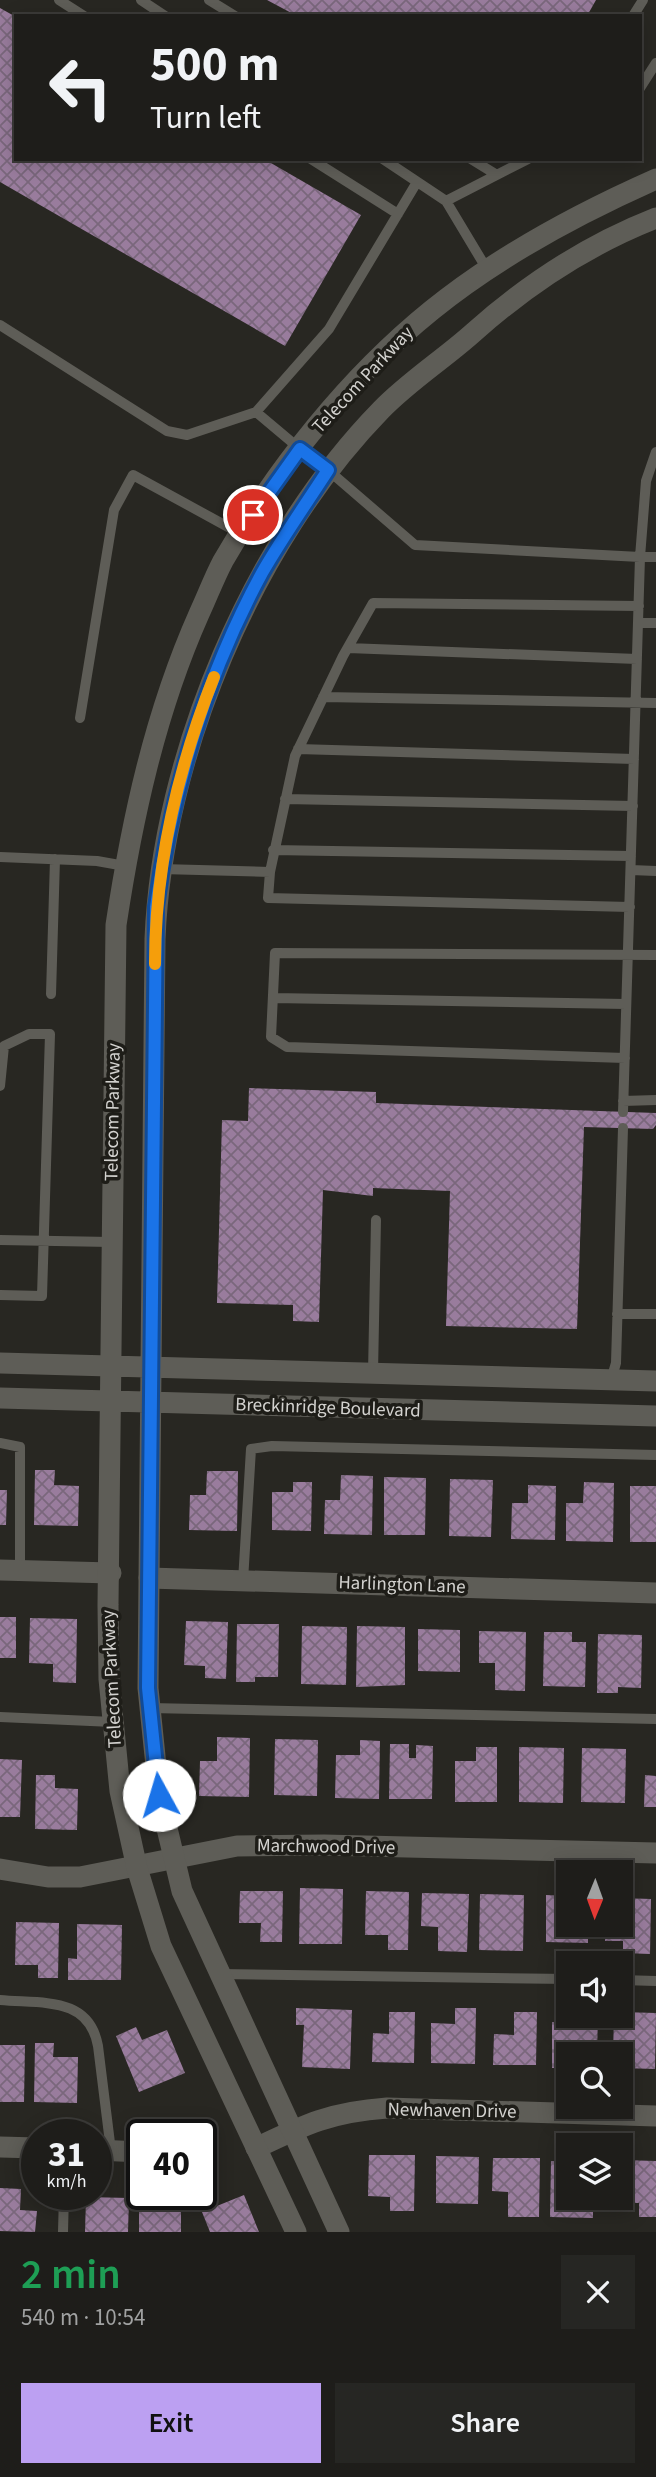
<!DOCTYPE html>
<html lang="en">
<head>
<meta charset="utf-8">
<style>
	:root { --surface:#1e1d1a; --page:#262623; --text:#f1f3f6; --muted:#a1a2a2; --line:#3c3b39; --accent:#bca0f2 }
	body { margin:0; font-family:"Source Sans 3",sans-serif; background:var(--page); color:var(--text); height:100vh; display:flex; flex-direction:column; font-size:26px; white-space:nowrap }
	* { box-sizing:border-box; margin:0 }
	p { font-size:23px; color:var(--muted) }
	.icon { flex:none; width:38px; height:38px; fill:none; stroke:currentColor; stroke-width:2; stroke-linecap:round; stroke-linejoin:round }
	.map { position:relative; height:2232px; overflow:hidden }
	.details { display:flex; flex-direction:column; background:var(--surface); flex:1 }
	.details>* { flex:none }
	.hud { position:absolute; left:14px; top:14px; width:628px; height:147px; border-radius:0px; box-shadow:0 4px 18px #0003,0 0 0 2px var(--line); background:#1e1d1a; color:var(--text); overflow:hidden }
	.needle { width:46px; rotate:181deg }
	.tools { position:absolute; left:556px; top:1860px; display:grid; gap:14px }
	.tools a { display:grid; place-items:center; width:77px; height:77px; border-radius:0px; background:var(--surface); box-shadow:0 4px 18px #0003,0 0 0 2px var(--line); font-size:35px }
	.speed { position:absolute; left:21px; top:2119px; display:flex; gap:14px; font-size:35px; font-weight:700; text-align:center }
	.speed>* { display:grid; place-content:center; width:91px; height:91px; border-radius:50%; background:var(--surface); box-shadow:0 4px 18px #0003,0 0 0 2px var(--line); line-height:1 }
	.speed small { font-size:18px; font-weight:400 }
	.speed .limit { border:4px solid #111; border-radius:10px; background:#fff; color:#111 }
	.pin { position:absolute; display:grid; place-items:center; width:60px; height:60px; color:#fff; margin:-30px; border:4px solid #fff; border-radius:50%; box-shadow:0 2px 7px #0007 }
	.me { position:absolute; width:77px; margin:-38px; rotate:354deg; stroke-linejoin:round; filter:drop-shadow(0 0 5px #0008) }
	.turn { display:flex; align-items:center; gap:24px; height:147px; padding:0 21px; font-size:32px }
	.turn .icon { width:91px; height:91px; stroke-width:2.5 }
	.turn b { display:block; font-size:49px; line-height:60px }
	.round { display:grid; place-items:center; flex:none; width:74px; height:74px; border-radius:0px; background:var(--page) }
	.summary { display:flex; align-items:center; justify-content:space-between; height:119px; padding:0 21px }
	h1 { font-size:42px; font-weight:600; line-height:52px; color:#1e9e55 }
	.button { display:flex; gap:14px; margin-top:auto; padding:14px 21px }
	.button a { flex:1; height:80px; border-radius:0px; background:var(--accent); color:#111; font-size:28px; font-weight:600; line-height:80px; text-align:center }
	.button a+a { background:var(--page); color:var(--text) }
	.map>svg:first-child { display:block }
	.building { fill:url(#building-cross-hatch) }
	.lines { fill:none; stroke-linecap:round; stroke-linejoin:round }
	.lane { stroke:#5e5d57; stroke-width:10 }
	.street { stroke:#5e5d57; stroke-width:21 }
	.secondary { stroke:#5e5d57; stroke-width:21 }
	.route-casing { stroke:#114b97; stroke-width:18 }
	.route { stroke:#1a73e8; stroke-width:12 }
	.slow { stroke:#f59e0b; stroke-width:12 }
	.labels { text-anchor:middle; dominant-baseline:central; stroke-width:7; stroke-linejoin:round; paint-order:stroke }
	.street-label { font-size:19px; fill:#d3d2cf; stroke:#1e1d18 }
</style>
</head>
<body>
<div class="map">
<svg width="656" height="2232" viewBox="0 0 656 2232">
	<defs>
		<pattern id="building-cross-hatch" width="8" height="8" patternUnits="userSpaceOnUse" patternTransform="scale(1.75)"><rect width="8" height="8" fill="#997c9d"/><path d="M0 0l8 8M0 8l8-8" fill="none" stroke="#7a677c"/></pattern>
	</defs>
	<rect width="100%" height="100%" fill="#282722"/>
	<path class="building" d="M 267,0 L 596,0 L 587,16 L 297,16 Z
		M 0,8 L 16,17 L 16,159 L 264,159 L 361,215 L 285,346 L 0,182 Z
		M 249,1088 L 376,1092 L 376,1103 L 656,1113 L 656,1125 L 653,1129 L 584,1127 L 577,1329 L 446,1326 L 450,1191 L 373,1188 L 373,1196 L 323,1190 L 319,1322 L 293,1321 L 293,1305 L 217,1303 L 222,1120 L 248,1121 Z
		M 35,1470 L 55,1470 L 54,1485 L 79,1486 L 78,1526 L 34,1525 Z
		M 207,1471 L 238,1471 L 237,1531 L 189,1530 L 190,1495 L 206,1495 Z
		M 341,1475 L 373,1476 L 372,1535 L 324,1534 L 325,1500 L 340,1500 Z
		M 384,1477 L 426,1478 L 425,1535 L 384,1535 Z
		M 450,1479 L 493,1480 L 491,1537 L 449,1536 Z
		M 293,1482 L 312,1482 L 311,1531 L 272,1530 L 272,1492 L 293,1492 Z
		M 584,1482 L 614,1483 L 613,1542 L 566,1541 L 566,1503 L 583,1503 Z
		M 528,1485 L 556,1486 L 555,1540 L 511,1539 L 512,1503 L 528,1503 Z
		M 630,1486 L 656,1486 L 656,1542 L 630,1542 Z
		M 0,1490 L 7,1490 L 6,1525 L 0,1525 Z
		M 0,1617 L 16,1617 L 16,1658 L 0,1658 Z
		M 30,1618 L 77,1619 L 76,1683 L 53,1682 L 53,1664 L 29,1663 Z
		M 186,1621 L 228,1622 L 226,1679 L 205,1678 L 205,1666 L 184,1665 Z
		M 237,1624 L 279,1624 L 278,1677 L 255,1677 L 255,1682 L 236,1682 Z
		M 302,1626 L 347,1627 L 346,1685 L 301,1684 Z
		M 357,1626 L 405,1627 L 405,1685 L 356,1687 Z
		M 418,1629 L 460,1630 L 460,1672 L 418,1671 Z
		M 479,1631 L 526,1632 L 525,1691 L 495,1690 L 495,1663 L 479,1663 Z
		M 544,1632 L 572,1632 L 572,1642 L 586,1642 L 585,1687 L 543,1686 Z
		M 598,1634 L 642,1635 L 641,1688 L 618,1687 L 618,1693 L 597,1693 Z
		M 217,1737 L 250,1738 L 249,1797 L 199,1796 L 200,1761 L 217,1761 Z
		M 275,1739 L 318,1740 L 317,1796 L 274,1795 Z
		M 360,1740 L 380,1741 L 379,1799 L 335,1798 L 336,1755 L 360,1755 Z
		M 390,1744 L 409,1744 L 409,1758 L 416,1758 L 416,1745 L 433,1746 L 432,1799 L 389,1799 Z
		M 476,1747 L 497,1747 L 497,1802 L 455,1802 L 455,1761 L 476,1761 Z
		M 519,1747 L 564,1748 L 563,1803 L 519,1802 Z
		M 582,1748 L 626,1749 L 625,1803 L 581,1802 Z
		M 0,1759 L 22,1760 L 20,1817 L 0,1817 Z
		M 36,1775 L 55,1775 L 55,1788 L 78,1789 L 77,1830 L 35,1829 Z
		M 645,1775 L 656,1776 L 656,1807 L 644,1807 Z
		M 300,1888 L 343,1889 L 342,1944 L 299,1944 Z
		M 240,1891 L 283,1891 L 282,1942 L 260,1942 L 261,1923 L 239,1923 Z
		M 366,1891 L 409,1892 L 408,1950 L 388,1950 L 388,1935 L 365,1935 Z
		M 422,1893 L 469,1894 L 467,1952 L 438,1951 L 438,1927 L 421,1926 Z
		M 480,1894 L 524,1895 L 523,1951 L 479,1950 Z
		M 546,1895 L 569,1896 L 569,1925 L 588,1925 L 588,1943 L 546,1942 Z
		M 621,1898 L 651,1899 L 650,1954 L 623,1953 L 623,1941 L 605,1941 L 606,1925 L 621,1925 Z
		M 16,1922 L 59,1923 L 58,1978 L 38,1978 L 38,1965 L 15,1965 Z
		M 77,1924 L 122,1925 L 121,1980 L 68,1980 L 68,1958 L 77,1959 Z
		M 296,2008 L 352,2010 L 350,2069 L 302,2067 L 304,2025 L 296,2025 Z
		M 455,2008 L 476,2008 L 475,2064 L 431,2063 L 431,2023 L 455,2024 Z
		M 389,2012 L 415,2012 L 414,2063 L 372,2062 L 373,2033 L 389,2034 Z
		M 514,2012 L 537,2012 L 536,2065 L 493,2065 L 494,2034 L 514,2035 Z
		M 621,2012 L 656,2013 L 655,2069 L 621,2068 L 621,2054 L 613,2054 L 614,2016 L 621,2016 Z
		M 577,2016 L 598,2016 L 597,2054 L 569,2054 L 569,2068 L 552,2068 L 552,2022 L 576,2022 Z
		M 136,2027 L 142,2040 L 167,2030 L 185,2073 L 139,2092 L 116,2036 Z
		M 35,2043 L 54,2043 L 53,2057 L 78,2057 L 77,2103 L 34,2102 Z
		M 0,2045 L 25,2045 L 24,2102 L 0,2102 Z
		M 369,2155 L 415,2155 L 414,2211 L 390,2211 L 390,2197 L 368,2196 Z
		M 436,2156 L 479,2157 L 478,2204 L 436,2203 Z
		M 493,2158 L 540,2158 L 539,2217 L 508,2217 L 508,2192 L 492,2191 Z
		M 621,2160 L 656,2161 L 656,2217 L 639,2217 L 639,2203 L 617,2203 L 617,2198 L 621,2198 Z
		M 551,2161 L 569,2162 L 569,2198 L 593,2198 L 593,2218 L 550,2217 Z
		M 0,2188 L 21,2189 L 20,2210 L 37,2211 L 35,2232 L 0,2231 Z
		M 244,2195 L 259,2232 L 210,2232 L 202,2212 Z
		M 86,2197 L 129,2198 L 128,2232 L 85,2232 Z
		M 139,2206 L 181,2206 L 181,2232 L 139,2232 Z"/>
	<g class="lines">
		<path class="lane" d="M 59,0 L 84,16
			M 141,0 L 165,16
			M 209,0 L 235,16
			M 633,16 L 643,0
			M 640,88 L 656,63
			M 311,159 L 398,214
			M 383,159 L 446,201 L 528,159
			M 471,159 L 497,175
			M 446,201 L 488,271
			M 0,325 L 167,431 L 187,435 L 256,412 L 300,449
			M 256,412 L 329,329 L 417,182
			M 656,452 L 646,481 L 640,557 L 656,557
			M 328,470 L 415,545 L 640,557 L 623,1112
			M 638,623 L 656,623
			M 348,648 L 637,659
			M 323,697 L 656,703
			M 80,718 L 114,510 L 133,475 L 241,534
			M 298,749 L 634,759
			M 285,799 L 633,806
			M 273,850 L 631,856
			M 0,857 L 97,861 L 125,866
			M 161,869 L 270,872 L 295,756 L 343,656 L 373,603 L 639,606
			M 631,870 L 656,871
			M 270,872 L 268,898 L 630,907
			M 51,994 L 55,859
			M 273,998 L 626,1004
			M 625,1058 L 287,1047 L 271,1037 L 275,953 L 656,955
			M 0,1086 L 4,1046 L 29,1034 L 50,1034 L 42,1296 L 0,1295
			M 623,1101 L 656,1100
			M 0,1240 L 111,1242
			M 617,1314 L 656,1314
			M 373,1373 L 376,1220
			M 611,1380 L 616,1363 L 623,1128
			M 0,1443 L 20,1447 L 20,1571
			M 243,1581 L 251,1449 L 272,1446 L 656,1455
			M 150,1708 L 656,1719
			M 0,1717 L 113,1722
			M 218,1974 L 569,1979
			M 621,1980 L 656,1981
			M 0,2000 C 42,2004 89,1996 98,2046 L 111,2151
			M 63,2232 L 64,2194"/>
		<path class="street" d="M 0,1570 L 111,1573
			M 149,1578 L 656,1593
			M 0,1869 L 48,1877 L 80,1877 L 237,1846 L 324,1845 L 656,1853
			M 0,2147 L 37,2148
			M 256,2148 C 306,2124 331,2112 387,2108 L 656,2116
			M 96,2150 L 142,2152"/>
		<path class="secondary" d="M 0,1363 L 656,1381
			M 0,1398 L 656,1416
			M 296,2232 L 161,1946 L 137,1868 L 120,1791 L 109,1679 L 108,1605 L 116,925 C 132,819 155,713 199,614 C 207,597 214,578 223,561 C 277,468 349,377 432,310 C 500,255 577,214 656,179
			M 339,2232 L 182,1891 L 159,1795 L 148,1688 L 155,939 C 162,757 253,541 381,410 C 409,381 444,359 474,332 C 529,283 587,245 656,218"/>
	</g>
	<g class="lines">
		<g class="route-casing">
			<path id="route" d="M 159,1795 L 148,1688 L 156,907 C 171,792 206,676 262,573 C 282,538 306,504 328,470 L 300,449 L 253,515"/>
		</g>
		<use href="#route" class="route"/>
		<path class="slow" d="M 155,964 C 155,866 178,768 214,677"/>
	</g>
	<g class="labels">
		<g class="street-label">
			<text transform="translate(363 380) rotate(-47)">Telecom Parkway</text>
			<text transform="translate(113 1112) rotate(-89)">Telecom Parkway</text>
			<text transform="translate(328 1408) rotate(2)">Breckinridge Boulevard</text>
			<text transform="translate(402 1585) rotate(2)">Harlington Lane</text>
			<text transform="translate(112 1679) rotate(-93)">Telecom Parkway</text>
			<text transform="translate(326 1847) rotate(1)">Marchwood Drive</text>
			<text transform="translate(452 2111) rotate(1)">Newhaven Drive</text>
		</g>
	</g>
</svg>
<div class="tools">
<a><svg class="needle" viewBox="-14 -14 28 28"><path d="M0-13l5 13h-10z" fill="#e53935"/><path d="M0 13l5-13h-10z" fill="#a1a2a2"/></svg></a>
<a><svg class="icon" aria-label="sound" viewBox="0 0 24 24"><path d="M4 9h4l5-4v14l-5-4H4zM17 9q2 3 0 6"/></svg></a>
<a><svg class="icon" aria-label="search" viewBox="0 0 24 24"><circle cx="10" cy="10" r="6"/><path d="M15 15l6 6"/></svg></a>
<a><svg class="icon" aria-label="layers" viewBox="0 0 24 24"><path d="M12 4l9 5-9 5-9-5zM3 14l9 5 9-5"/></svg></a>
</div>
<div class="speed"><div>31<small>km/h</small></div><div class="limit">40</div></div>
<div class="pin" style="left:253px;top:515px;background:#d93025"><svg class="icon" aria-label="arrive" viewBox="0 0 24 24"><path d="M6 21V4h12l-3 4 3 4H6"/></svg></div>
<svg class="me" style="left:159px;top:1795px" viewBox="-20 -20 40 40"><circle r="19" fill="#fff"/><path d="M0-13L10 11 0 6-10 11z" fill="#1a73e8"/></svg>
<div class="hud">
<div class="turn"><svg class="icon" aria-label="left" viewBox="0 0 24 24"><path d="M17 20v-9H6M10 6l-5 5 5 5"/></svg><div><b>500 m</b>Turn left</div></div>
</div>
</div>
<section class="details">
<div class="summary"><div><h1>2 min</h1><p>540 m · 10:54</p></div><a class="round"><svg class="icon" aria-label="close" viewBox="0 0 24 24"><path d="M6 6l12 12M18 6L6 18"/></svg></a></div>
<div class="button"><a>Exit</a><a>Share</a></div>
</section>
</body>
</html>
